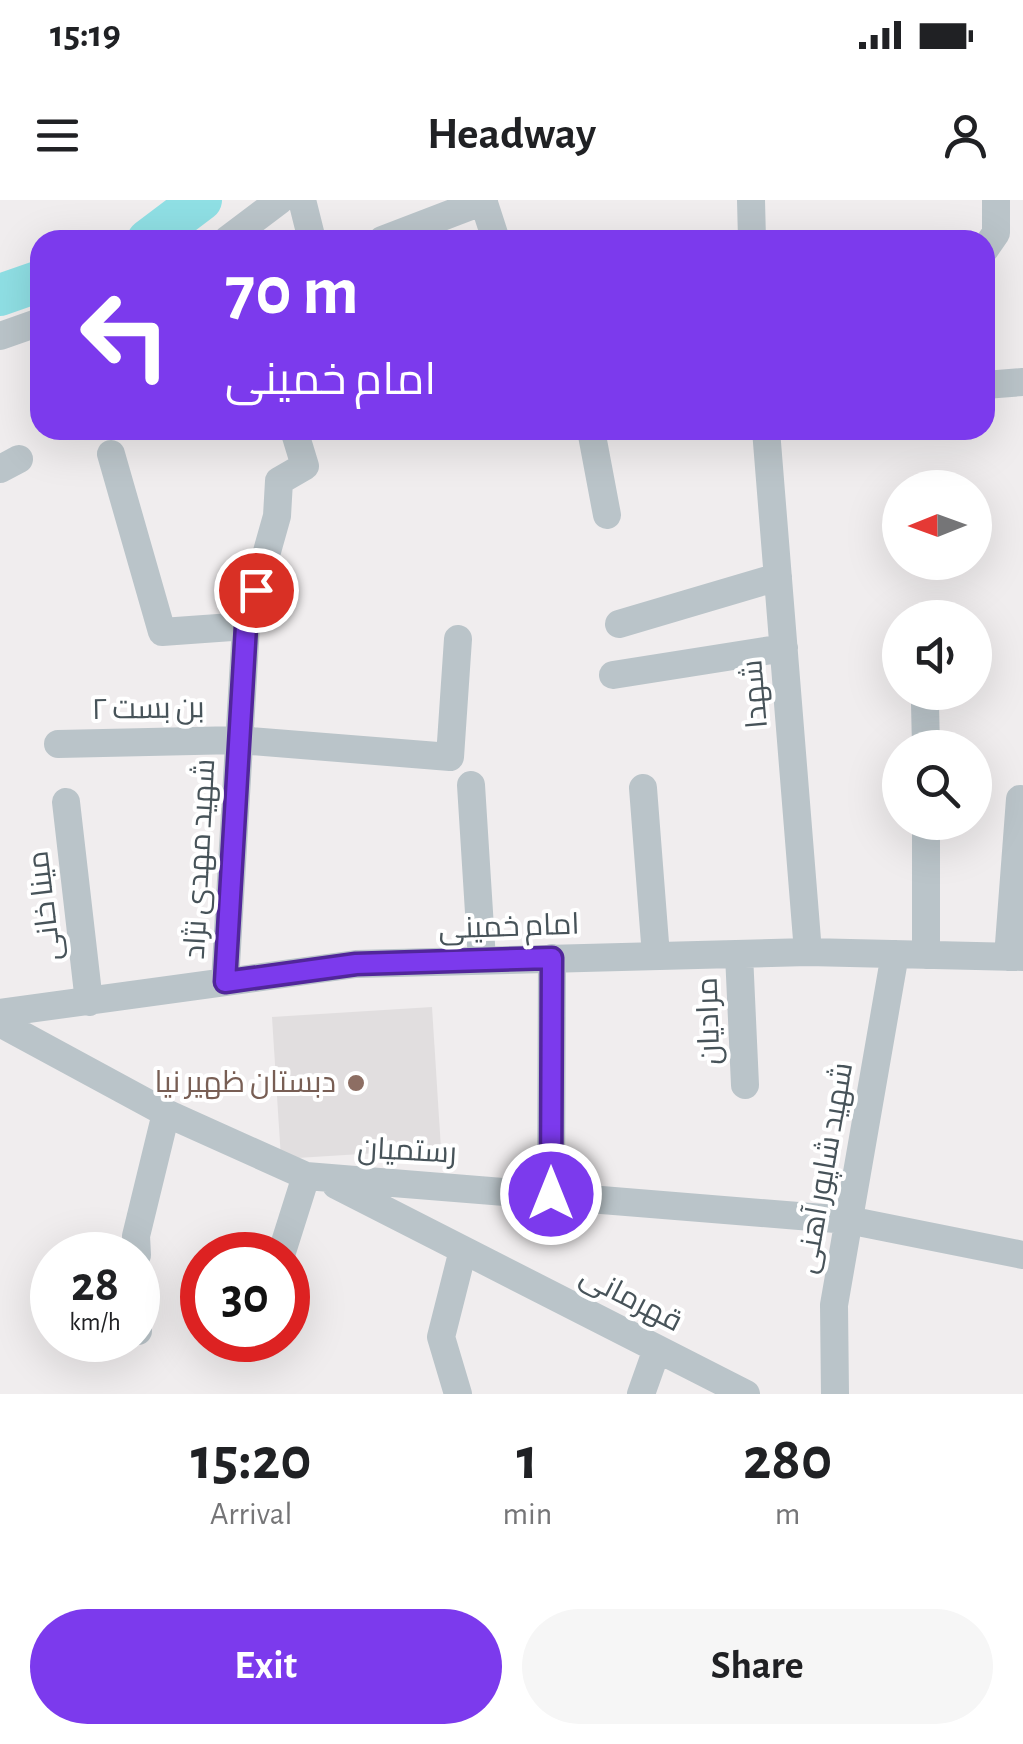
<!DOCTYPE html>
<html lang="en">
<head>
<meta charset="utf-8">
<style>
	:root { --surface:#fff; --page:#f6f6f6; --text:#202124; --muted:#757577; --accent:#7c3aed }
	body { margin:0; font-family:"Alegreya Sans",Cairo,sans-serif; background:var(--page); color:var(--text); height:100vh; display:flex; flex-direction:column; font-size:38px; white-space:nowrap }
	* { box-sizing:border-box; margin:0 }
	p { font-size:32px; color:var(--muted) }
	.icon { flex:none; width:55px; height:55px; fill:none; stroke:currentColor; stroke-width:2; stroke-linecap:round; stroke-linejoin:round }
	.map { position:relative; height:1194px; overflow:hidden }
	.drawer { display:flex; flex-direction:column; background:var(--surface); flex:1 }
	.drawer>* { flex:none }
	.top-card { position:absolute; left:30px; top:30px; width:965px; height:210px; border-radius:30px; box-shadow:0 10px 40px #0002; background:#7c3aed; color:#fff; overflow:hidden }
	.needle { width:65px; rotate:269deg }
	.tools { position:absolute; left:882px; top:270px; display:grid; gap:20px }
	.tools a { display:grid; place-items:center; width:110px; height:110px; border-radius:50%; background:var(--surface); box-shadow:0 10px 40px #0002; font-size:50px }
	.speed { position:absolute; left:30px; top:1032px; display:flex; gap:20px; font-size:50px; font-weight:700; text-align:center }
	.speed>* { display:grid; place-content:center; width:130px; height:130px; border-radius:50%; background:var(--surface); box-shadow:0 10px 40px #0002; line-height:1 }
	.speed small { font-size:25px; font-weight:400 }
	.speed .limit { border:15px solid #d22; background:#fff; color:#111 }
	.pin { position:absolute; display:grid; place-items:center; width:85px; height:85px; color:#fff; margin:-42px; border:5px solid #fff; border-radius:50%; box-shadow:0 2px 10px #0007 }
	.me { position:absolute; width:110px; margin:-55px; rotate:0deg; stroke-linejoin:round; filter:drop-shadow(0 0 8px #0008) }
	.turn { display:flex; align-items:center; gap:35px; height:210px; padding:0 30px; font-size:45px }
	.turn .icon { width:130px; height:130px; stroke-width:2.5 }
	.turn b { display:block; font-size:70px; line-height:85px }
	.eta { display:flex; justify-content:space-evenly; align-items:center; height:170px; text-align:center }
	.eta b { font-size:60px; font-weight:700; line-height:70px }
	.primary-button { display:flex; gap:20px; margin-top:auto; padding:20px 30px }
	.primary-button a { flex:1; height:115px; border-radius:60px; background:var(--accent); color:#fff; font-size:40px; font-weight:700; line-height:115px; text-align:center }
	.primary-button a+a { background:var(--page); color:var(--text) }
	.status { display:flex; justify-content:space-between; align-items:center; height:70px; padding:0 50px; background:var(--surface); direction:ltr }
	.status svg { height:28px; fill:currentColor }
	header { display:flex; justify-content:space-between; align-items:center; height:130px; padding:0 30px; background:var(--surface); font-size:45px; font-weight:700 }
	.map>svg:first-child { display:block }
	.education { fill:#e1dedf }
	.lines { fill:none; stroke-linecap:round; stroke-linejoin:round }
	.river { stroke:#8fdfe4; stroke-width:42 }
	.minor { stroke:#bac4c9; stroke-width:28 }
	.route-casing { stroke:#51269a; stroke-width:25 }
	.route { stroke:#7c3aed; stroke-width:18 }
	.education-dot { fill:#8d6e63; stroke:#fff; stroke-width:4 }
	.labels { text-anchor:middle; dominant-baseline:central; stroke-width:8; stroke-linejoin:round; paint-order:stroke }
	.street-label { font-size:30px; fill:#475359; stroke:#fff }
	.education-label { font-size:30px; fill:#785e54; stroke:#fff; text-anchor:end }
</style>
</head>
<body>
<div class="status"><b>15:19</b><svg viewBox="0 0 49 12"><path d="M0 12V9h3v3zM5 12V6h3v6zM10 12V3h3v9zM15 12V0h3v12zM26 1h20v11H26zM47 4h2v5h-2z"/></svg></div>
<header><svg class="icon" aria-label="menu" viewBox="0 0 24 24"><path d="M4 6h16M4 12h16M4 18h16"/></svg>Headway<svg class="icon" aria-label="person" viewBox="0 0 24 24"><circle cx="12" cy="8" r="4"/><path d="M4 21q1-7 8-7t8 7"/></svg></header>
<div class="map">
<svg width="1023" height="1194" viewBox="0 0 1023 1194">
	<rect width="100%" height="100%" fill="#f0edee"/>
	<path class="education" d="M 432,807 L 441,949 L 281,959 L 272,817 Z"/>
	<g class="lines">
		<path class="river" d="M 148,40 L 201,0
			M 0,95 L 40,81"/>
		<path class="minor" d="M 302,0 L 312,40
			M 483,0 L 496,40
			M 751,0 L 752,40
			M 227,40 L 280,0
			M 382,40 L 484,1
			M 985,49 L 996,33 L 996,0
			M 0,136 L 40,122
			M 985,185 L 1023,182
			M 591,230 L 607,315
			M 766,230 L 808,752
			M 111,254 L 162,432 L 246,426
			M 0,269 L 19,259
			M 619,424 L 778,377
			M 613,475 L 784,448
			M 925,503 L 926,548
			M 58,544 L 239,540 L 450,557 L 458,439
			M 471,585 L 482,760
			M 643,588 L 656,756
			M 66,602 L 89,802
			M 926,622 L 926,755
			M 739,754 L 745,885
			M 1008,757 L 1020,599
			M 225,782 L 246,426 L 277,316 L 279,281 L 305,266 L 294,230
			M 0,813 L 356,764 L 808,752 L 1023,757
			M 0,823 L 166,913 L 306,976 L 848,1020 L 1023,1055
			M 336,985 L 746,1194
			M 551,994 L 552,758
			M 137,1055 L 136,1036 L 166,913
			M 281,1055 L 306,976
			M 138,1097 L 138,1131
			M 458,1194 L 441,1137 L 463,1050
			M 641,1194 L 657,1149
			M 835,1194 L 834,1105 L 895,754"/>
	</g>
	<g class="lines">
		<g class="route-casing">
			<path id="route" d="M 256,390 L 246,426 L 225,782 L 356,764 L 552,758 L 551,994"/>
		</g>
		<use href="#route" class="route"/>
	</g>
	<circle class="education-dot" cx="356" cy="883" r="10"/>
	<g class="labels">
		<g class="street-label">
			<text transform="translate(755 494) rotate(-95)">شهدا</text>
			<text transform="translate(148 509) rotate(-1)">بن بست ۲</text>
			<text transform="translate(200 659) rotate(-87)">شهید مهدی نژاد</text>
			<text transform="translate(45 706) rotate(-97)">مینا خانی</text>
			<text transform="translate(509 727) rotate(-2)">امام خمینی</text>
			<text transform="translate(709 821) rotate(-92)">مرادیان</text>
			<text transform="translate(407 951) rotate(3)">رستمیان</text>
			<text transform="translate(825 968) rotate(-80)">شهید شاپور آهنی</text>
			<text transform="translate(631 1099) rotate(27)">قهرمانی</text>
		</g>
		<g class="education-label">
			<text x="336" y="883">دبستان ظهیر نیا</text>
		</g>
	</g>
</svg>
<div class="tools">
<a><svg class="needle" viewBox="-14 -14 28 28"><path d="M0-13l5 13h-10z" fill="#e53935"/><path d="M0 13l5-13h-10z" fill="#757577"/></svg></a>
<a><svg class="icon" aria-label="sound" viewBox="0 0 24 24"><path d="M4 9h4l5-4v14l-5-4H4zM17 9q2 3 0 6"/></svg></a>
<a><svg class="icon" aria-label="search" viewBox="0 0 24 24"><circle cx="10" cy="10" r="6"/><path d="M15 15l6 6"/></svg></a>
</div>
<div class="speed"><div>28<small>km/h</small></div><div class="limit">30</div></div>
<div class="pin" style="left:256px;top:390px;background:#d93025"><svg class="icon" aria-label="arrive" viewBox="0 0 24 24"><path d="M6 21V4h12l-3 4 3 4H6"/></svg></div>
<svg class="me" style="left:551px;top:994px" viewBox="-20 -20 40 40"><circle r="17" fill="#7c3aed" stroke="#fff" stroke-width="3"/><path d="M0-11L8 9 0 5-8 9z" fill="#fff"/></svg>
<div class="top-card">
<div class="turn"><svg class="icon" aria-label="left" viewBox="0 0 24 24"><path d="M17 20v-9H6M10 6l-5 5 5 5"/></svg><div><b>70 m</b>امام خمینی</div></div>
</div>
</div>
<section class="drawer">
<div class="eta">
<div><b>15:20</b><p>Arrival</p></div>
<div><b>1</b><p>min</p></div>
<div><b>280</b><p>m</p></div>
</div>
<div class="primary-button"><a>Exit</a><a>Share</a></div>
</section>
</body>
</html>
